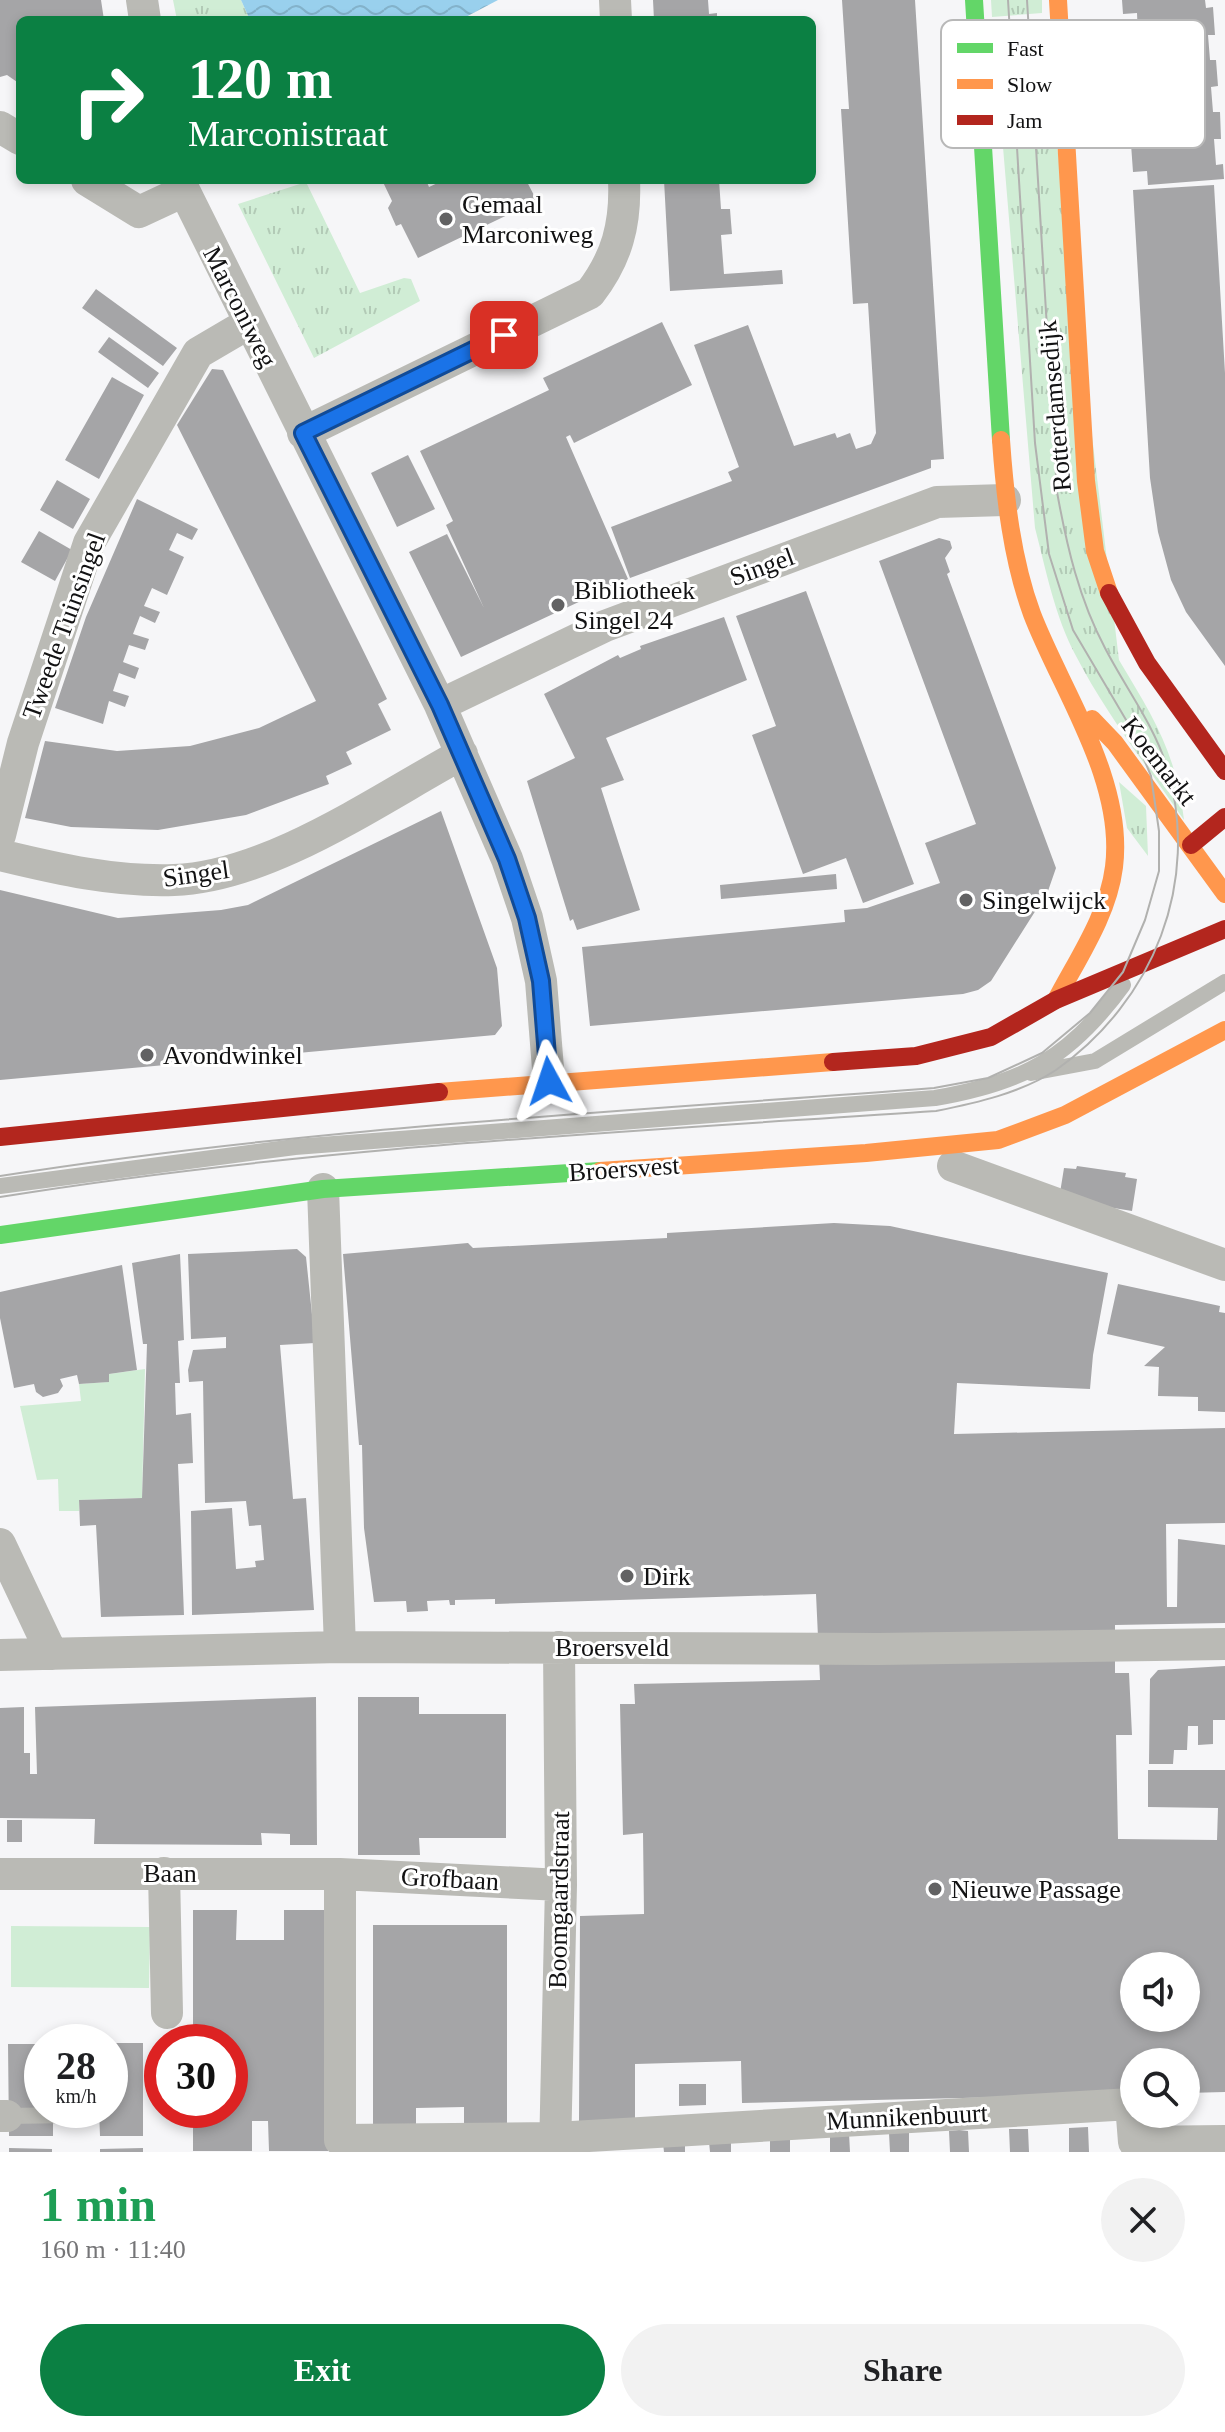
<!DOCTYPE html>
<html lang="en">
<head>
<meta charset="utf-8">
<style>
	:root { --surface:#fff; --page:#f2f2f2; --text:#202124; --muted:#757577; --accent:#0b8043 }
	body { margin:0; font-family:"Times New Roman",serif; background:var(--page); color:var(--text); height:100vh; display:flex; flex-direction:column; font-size:30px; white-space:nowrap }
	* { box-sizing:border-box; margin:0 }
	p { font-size:26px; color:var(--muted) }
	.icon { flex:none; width:44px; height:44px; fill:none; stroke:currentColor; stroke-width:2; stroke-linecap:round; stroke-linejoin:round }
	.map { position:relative; height:2152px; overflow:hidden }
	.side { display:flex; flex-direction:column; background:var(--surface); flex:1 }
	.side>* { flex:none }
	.hud { position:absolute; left:16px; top:16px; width:800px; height:168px; border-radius:12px; box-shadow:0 4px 12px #0003; background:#0b8043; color:#fff; overflow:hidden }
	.controls { position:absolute; left:1120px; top:1952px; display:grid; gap:16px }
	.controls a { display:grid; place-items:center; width:80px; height:80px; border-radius:50%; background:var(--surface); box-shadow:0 4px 12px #0003; font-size:40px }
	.speed { position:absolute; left:24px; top:2024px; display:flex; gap:16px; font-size:40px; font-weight:700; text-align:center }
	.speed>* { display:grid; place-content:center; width:104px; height:104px; border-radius:50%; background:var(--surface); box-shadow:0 4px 12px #0003; line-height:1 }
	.speed small { font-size:20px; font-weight:400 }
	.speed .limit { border:12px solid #d22; background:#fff; color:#111 }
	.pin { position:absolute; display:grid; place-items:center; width:68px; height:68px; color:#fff; margin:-34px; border-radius:16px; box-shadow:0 4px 12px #0006 }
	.me { position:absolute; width:88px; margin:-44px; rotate:355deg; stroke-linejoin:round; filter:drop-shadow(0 0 6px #0008) }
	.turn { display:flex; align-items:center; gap:28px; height:168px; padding:0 40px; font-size:36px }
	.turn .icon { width:104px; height:104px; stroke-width:2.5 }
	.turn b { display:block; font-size:56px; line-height:68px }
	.round { display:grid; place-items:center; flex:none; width:84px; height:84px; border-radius:42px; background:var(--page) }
	.head { display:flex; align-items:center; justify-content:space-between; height:136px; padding:0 40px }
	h1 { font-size:48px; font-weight:600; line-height:60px; color:#1e9e55 }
	.cta { display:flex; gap:16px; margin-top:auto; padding:16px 40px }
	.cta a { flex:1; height:92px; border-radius:48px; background:var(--accent); color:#fff; font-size:32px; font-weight:600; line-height:92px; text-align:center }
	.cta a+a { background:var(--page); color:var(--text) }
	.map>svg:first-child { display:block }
	.grass { fill:url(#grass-tufts) }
	.green { fill:#d0edd5 }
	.water { fill:url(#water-waves) }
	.building { fill:#a5a5a7; fill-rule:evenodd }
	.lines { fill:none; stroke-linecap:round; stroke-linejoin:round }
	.lane { stroke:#babab5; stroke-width:16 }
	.street { stroke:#babab5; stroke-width:32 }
	.fast { stroke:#63d668; stroke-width:18 }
	.slow { stroke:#ff974d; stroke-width:18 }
	.jam { stroke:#b3261e; stroke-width:18 }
	.tram { stroke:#b1b1af; stroke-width:2 }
	.route-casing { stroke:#114b97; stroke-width:20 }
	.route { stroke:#1a73e8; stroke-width:14 }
	.poi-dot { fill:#626263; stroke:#fff; stroke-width:3 }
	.labels { text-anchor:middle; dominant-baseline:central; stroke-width:6; stroke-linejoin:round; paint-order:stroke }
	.poi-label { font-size:26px; fill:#121213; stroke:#fff; text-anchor:start }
	.street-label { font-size:26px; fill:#121213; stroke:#fff }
	.key { fill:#fff; stroke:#b8b8b8; stroke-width:2 }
	.key-label { font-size:22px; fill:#121213 }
</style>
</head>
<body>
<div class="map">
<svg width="1225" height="2152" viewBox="0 0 1225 2152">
	<defs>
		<pattern id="grass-tufts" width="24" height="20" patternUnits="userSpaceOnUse" patternTransform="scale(2)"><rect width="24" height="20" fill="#d0edd5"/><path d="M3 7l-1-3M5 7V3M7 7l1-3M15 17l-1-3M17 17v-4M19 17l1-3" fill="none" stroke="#b2cab6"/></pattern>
		<pattern id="water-waves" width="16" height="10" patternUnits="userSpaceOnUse" patternTransform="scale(2)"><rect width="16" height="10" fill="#99d0ed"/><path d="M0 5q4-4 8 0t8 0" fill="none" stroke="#83b2ca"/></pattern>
	</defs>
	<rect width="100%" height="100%" fill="#f6f6f8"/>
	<path class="grass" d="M 173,0 L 241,0 L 250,20 L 177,20 Z
		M 991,0 L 1042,0 L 1042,13 L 992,17 Z
		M 1044,37 L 1119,660 C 1153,717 1176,752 1184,820 C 1147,766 1106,714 1076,656 C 1055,617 1046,570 1035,528 L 994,40 Z
		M 306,182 L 360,293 L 404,278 L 411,279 L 420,301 L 314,358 L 238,204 Z
		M 1119,782 L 1146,806 L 1148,856 L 1127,828 Z"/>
	<path class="green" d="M 145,1369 L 142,1498 L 79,1500 L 79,1511 L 59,1511 L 58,1479 L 37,1480 L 20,1406 L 81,1401 L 79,1384 L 108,1382 L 109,1374 Z
		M 11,1926 L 150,1927 L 149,1988 L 11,1987 Z"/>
	<path class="water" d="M 241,0 L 498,0 L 460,20 L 250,20 Z"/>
	<path class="building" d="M 0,0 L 101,0 L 104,20 L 20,20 L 20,84 L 7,75 L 0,77 Z
		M 653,0 L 708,0 L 709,14 L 717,13 L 717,20 L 654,20 Z
		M 842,0 L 915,0 L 944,459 L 931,460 L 931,468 L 630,578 L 611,527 L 732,481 L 728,472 L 739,467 L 694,345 L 748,325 L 794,446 L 835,433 L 837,438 L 850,433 L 856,449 L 871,444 L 876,433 L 868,303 L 853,304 L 841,109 L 849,109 Z
		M 1122,0 L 1205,0 L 1206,8 L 1213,7 L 1215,35 L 1208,35 L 1210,60 L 1216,60 L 1218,86 L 1211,87 L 1213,112 L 1220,112 L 1221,139 L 1214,139 L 1216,165 L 1223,164 L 1224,179 L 1148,185 L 1147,171 L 1133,172 L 1131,144 L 1145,143 L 1144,118 L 1129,119 L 1128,91 L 1142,90 L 1140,66 L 1126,67 L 1125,39 L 1138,38 L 1137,13 L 1123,14 Z
		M 382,180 L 426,180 L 429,187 L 444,180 L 526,180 L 537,201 L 520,214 L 518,210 L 418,258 L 401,224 L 396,226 L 388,208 L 392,201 Z
		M 664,180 L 719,180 L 721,209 L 730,209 L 731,222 L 732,234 L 721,235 L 724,274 L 782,270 L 783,284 L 670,291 Z
		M 1214,185 L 1225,373 L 1225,666 L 1186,612 L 1171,580 L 1158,532 L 1150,478 L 1133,190 Z
		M 96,289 L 177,348 L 163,366 L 82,308 Z
		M 662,322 L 692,385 L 574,443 L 570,435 L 566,437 L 628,579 L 461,657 L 409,552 L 447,534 L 484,608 L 446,525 L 453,521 L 420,451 L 549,390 L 543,378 Z
		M 109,337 L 159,373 L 148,388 L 98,352 Z
		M 212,369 L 223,370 L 360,644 L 387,699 L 378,704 L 391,730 L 346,752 L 352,764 L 326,776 L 329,784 L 246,815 L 158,830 L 71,827 L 25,818 L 45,741 L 117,751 L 190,746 L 259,728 L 316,701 L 177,425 Z
		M 112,377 L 144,395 L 99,479 L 65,460 Z
		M 408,455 L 435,509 L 397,527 L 371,473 Z
		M 57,480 L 90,499 L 73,529 L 40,510 Z
		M 137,499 L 198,529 L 192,540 L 177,533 L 169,550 L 184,557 L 167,595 L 152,588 L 144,606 L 160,612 L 155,623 L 140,616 L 133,634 L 149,639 L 145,650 L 129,645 L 123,662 L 139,668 L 135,679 L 119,673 L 113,691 L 129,696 L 125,707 L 109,701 L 103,724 L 55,708 L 86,617 Z
		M 39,531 L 72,550 L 55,581 L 21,562 Z
		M 939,538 L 950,541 L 952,548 L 945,558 L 950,572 L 947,574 L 1056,868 L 1048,891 L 991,981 L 978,990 L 963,994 L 590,1026 L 582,947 L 845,922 L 844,910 L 867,908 L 940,883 L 925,843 L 976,824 L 879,561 Z
		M 806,591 L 914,884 L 863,903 L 846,858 L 803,874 L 752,735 L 776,726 L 736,616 Z
		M 724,617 L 747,680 L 606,738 L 624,780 L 601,788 L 640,910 L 577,930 L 573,919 L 570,921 L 527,781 L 575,758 L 544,694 L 618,655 L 620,658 L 641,649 L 640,646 Z
		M 441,811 L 497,968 L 502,1026 L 495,1035 L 0,1080 L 0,890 L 118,918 L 221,910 L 248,905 Z
		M 836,874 L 837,889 L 721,899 L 720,885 Z
		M 1077,1166 L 1126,1173 L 1125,1177 L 1137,1179 L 1132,1211 L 1059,1199 L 1064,1168 L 1076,1169 Z
		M 834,1223 L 890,1226 L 1108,1273 L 1093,1355 L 1090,1389 L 957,1383 L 954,1434 L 1225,1428 L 1225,1523 L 1166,1524 L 1167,1607 L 1177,1607 L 1178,1539 L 1225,1545 L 1225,1623 L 1115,1625 L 1115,1673 L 1129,1673 L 1132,1735 L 1116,1735 L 1118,1839 L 1217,1840 L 1218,1808 L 1148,1807 L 1148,1770 L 1225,1770 L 1225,2092 L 1186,2093 L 1186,2062 L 1134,2062 L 1134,2094 L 742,2103 L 741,2061 L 635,2064 L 635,2126 L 579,2126 L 580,1916 L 644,1914 L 643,1833 L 623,1835 L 620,1704 L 635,1704 L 634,1684 L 820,1680 L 816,1594 L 495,1604 L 495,1599 L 455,1600 L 455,1605 L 450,1605 L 449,1600 L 427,1601 L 428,1611 L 407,1612 L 406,1601 L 374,1602 L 364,1528 L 362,1445 L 359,1445 L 343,1254 L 468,1243 L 473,1248 L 667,1238 L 667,1233 ZM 1134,1966 L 1186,1966 L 1186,2018 L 1134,2018 Z
		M 297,1249 L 306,1257 L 315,1343 L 280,1345 L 293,1499 L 306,1498 L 314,1610 L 192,1615 L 191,1511 L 232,1508 L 236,1569 L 256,1567 L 255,1561 L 264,1560 L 261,1525 L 249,1526 L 246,1501 L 205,1503 L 203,1381 L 189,1382 L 188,1370 L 193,1350 L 226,1348 L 226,1337 L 191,1339 L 188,1254 Z
		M 180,1254 L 184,1340 L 178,1341 L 180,1383 L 175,1383 L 176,1415 L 191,1413 L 193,1463 L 178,1464 L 184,1615 L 101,1617 L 96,1525 L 80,1526 L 79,1500 L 142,1498 L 147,1344 L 143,1344 L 132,1263 Z
		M 122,1265 L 137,1370 L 109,1374 L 109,1382 L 79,1384 L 77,1375 L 60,1379 L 63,1386 L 58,1393 L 43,1397 L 36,1392 L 34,1384 L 14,1388 L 0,1318 L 0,1292 Z
		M 1118,1284 L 1220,1306 L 1219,1312 L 1225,1313 L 1225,1412 L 1198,1411 L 1198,1397 L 1158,1396 L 1159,1367 L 1144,1366 L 1165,1347 L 1107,1334 Z
		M 1225,1666 L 1225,1720 L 1213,1720 L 1213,1744 L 1198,1745 L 1198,1726 L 1188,1726 L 1187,1750 L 1174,1750 L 1173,1764 L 1149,1764 L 1150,1679 L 1158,1670 Z
		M 316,1697 L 317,1845 L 290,1845 L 290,1834 L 261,1833 L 262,1845 L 94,1844 L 95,1819 L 0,1818 L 0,1708 L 24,1707 L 24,1753 L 30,1753 L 30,1774 L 37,1774 L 35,1707 Z
		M 358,1697 L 419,1697 L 419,1714 L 506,1714 L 506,1838 L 419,1838 L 420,1855 L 358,1855 Z
		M 7,1820 L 22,1820 L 22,1842 L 7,1842 Z
		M 193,1910 L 237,1910 L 236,1940 L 284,1940 L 284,1910 L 328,1910 L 328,2151 L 269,2151 L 268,2121 L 252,2121 L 252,2151 L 193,2151 L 193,2110 L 230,2110 L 230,2042 L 193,2042 Z
		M 373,1925 L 507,1925 L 507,2136 L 464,2136 L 464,2107 L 416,2108 L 416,2137 L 373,2136 Z
		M 110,2043 L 143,2043 L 143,2136 L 100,2136 L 99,2110 L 110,2110 Z
		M 8,2044 L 42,2044 L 42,2110 L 53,2110 L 53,2136 L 9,2136 Z
		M 679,2084 L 706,2084 L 706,2105 L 679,2106 Z
		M 1088,2127 L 1089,2152 L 1069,2152 L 1069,2128 Z
		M 1009,2129 L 1028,2129 L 1029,2152 L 1010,2152 Z
		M 959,2130 L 968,2131 L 969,2152 L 950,2152 L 949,2131 Z
		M 909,2132 L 909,2152 L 890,2152 L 889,2133 Z
		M 849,2133 L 850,2152 L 830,2152 L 830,2134 Z
		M 770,2135 L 790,2135 L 790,2152 L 770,2152 Z
		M 731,2141 L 731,2152 L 710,2152 L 709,2142 Z
		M 685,2142 L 685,2152 L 664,2152 L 663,2143 Z
		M 9,2148 L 52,2149 L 52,2152 L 9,2152 Z
		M 143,2148 L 143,2152 L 100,2152 L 100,2149 Z"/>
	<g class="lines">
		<path class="lane" d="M 1031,1073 L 1095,1061 L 1225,982
			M 0,1186 L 295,1147 L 935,1098 C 1023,1083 1070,1058 1123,985
			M 7,2116 L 74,2115"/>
		<path class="street" d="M 142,0 L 145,20
			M 615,0 L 616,20
			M 0,127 L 20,139
			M 87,180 L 139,212 L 182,192
			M 179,180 L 440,705 L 507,859 L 527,918 L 541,981 L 549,1081
			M 303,433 L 590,293 C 617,258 626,224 624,180
			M 440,705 L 605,626 L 937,502 L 1005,500
			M 0,835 L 23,743 L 89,543 L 198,353 L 249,323
			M 0,855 C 58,869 114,882 174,880 C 269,877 379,799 462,754
			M 953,1166 L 1225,1265
			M 323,1189 L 340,1647
			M 0,1544 L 52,1654
			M 0,1655 L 340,1647 L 878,1649 L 1225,1644
			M 164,1873 L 167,2013
			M 0,1874 L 340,1874 L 561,1885
			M 340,1874 L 340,2140 L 555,2138 L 1131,2104 L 1134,2142 L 1225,2141
			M 0,2116 L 7,2116
			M 555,2152 L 561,1885 L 559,1647"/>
		<path class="fast" d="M 974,0 L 1001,440
			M 0,1235 L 323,1189 L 600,1171"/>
		<path class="slow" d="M 1058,0 L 1086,481 L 1095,551 L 1109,593
			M 1001,440 C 1005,497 1012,560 1032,614 C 1061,690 1125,780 1114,867 C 1108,915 1078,958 1056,1000
			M 1092,719 L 1115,743 L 1225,894
			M 439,1092 L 833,1062
			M 600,1171 L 866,1153 L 998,1140 L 1065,1115 L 1225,1030"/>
		<path class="jam" d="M 1109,593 L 1147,663 L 1225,771
			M 1191,845 L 1225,817
			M 833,1062 L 916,1056 L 991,1037 L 1056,1000 L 1225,929
			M 0,1137 L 439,1092"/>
		<path class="tram" d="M 0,1176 C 309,1127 622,1112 934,1088 L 988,1078 L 1042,1053 L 1090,1013 L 1123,972 L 1145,920 L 1159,871 L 1159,831 L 1151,776 L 1132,730 L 1073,630 L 1049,554 L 1035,443 L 1008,0
			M 0,1197 C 309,1147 624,1132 936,1111 C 976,1103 1021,1093 1056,1070 C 1154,1001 1201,882 1167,767 C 1154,725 1125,687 1105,648 C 1079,599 1067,547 1057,492 L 1027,0"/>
	</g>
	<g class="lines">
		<g class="route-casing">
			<path id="route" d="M 504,335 L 303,433 L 440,705 L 507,859 L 527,918 L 541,981 L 549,1081"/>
		</g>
		<use href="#route" class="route"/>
	</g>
	<g class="poi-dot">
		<circle cx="446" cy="219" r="8"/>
		<circle cx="558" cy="605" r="8"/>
		<circle cx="966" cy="900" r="8"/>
		<circle cx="147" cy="1055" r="8"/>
		<circle cx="627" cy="1576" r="8"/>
		<circle cx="935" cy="1889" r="8"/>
	</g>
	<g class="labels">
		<g class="poi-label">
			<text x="462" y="204">Gemaal<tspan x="462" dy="30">Marconiweg</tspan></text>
			<text x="574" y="590">Bibliotheek<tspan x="574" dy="30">Singel 24</tspan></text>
			<text x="982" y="900">Singelwijck</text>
			<text x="163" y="1055">Avondwinkel</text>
			<text x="643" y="1576">Dirk</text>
			<text x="951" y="1889">Nieuwe Passage</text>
		</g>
		<g class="street-label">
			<text transform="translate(240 307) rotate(63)">Marconiweg</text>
			<text transform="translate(1055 406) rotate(-95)">Rotterdamsedijk</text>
			<text transform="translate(762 567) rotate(-20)">Singel</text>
			<text transform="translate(64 626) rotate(-70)">Tweede Tuinsingel</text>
			<text transform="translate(1159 761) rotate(52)">Koemarkt</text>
			<text transform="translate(196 874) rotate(-8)">Singel</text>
			<text transform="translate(624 1169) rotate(-4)">Broersvest</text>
			<text x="612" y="1647">Broersveld</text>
			<text x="170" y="1873">Baan</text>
			<text transform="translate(450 1879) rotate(3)">Grofbaan</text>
			<text transform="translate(559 1900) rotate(-89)">Boomgaardstraat</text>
			<text transform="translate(907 2117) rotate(-3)">Munnikenbuurt</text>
		</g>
	</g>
	<rect x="941" y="20" width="264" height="128" rx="12" class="key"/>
	<rect x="957" y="43" width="36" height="10" fill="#63d668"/>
	<rect x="957" y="79" width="36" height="10" fill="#ff974d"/>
	<rect x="957" y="115" width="36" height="10" fill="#b3261e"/>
	<g class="key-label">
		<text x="1007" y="56">Fast</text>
		<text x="1007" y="92">Slow</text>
		<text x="1007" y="128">Jam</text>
	</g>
</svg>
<div class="controls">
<a><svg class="icon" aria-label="sound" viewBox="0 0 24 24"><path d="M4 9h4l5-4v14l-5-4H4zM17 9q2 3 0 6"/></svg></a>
<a><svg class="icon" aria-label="search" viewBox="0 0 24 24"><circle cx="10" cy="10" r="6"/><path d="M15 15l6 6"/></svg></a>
</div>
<div class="speed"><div>28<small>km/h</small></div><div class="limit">30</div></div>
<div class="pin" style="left:504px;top:335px;background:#d93025"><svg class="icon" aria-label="arrive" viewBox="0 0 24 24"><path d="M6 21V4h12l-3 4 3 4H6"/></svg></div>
<svg class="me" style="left:549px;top:1081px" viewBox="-20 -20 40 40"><path d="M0-17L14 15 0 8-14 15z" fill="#1a73e8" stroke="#fff" stroke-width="4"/></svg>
<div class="hud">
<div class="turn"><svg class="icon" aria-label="right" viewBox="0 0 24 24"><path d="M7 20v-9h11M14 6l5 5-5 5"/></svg><div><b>120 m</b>Marconistraat</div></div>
</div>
</div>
<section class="side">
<div class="head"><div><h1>1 min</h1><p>160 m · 11:40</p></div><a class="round"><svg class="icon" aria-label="close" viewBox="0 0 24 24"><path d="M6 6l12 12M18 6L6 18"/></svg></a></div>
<div class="cta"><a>Exit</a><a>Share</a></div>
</section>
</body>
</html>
